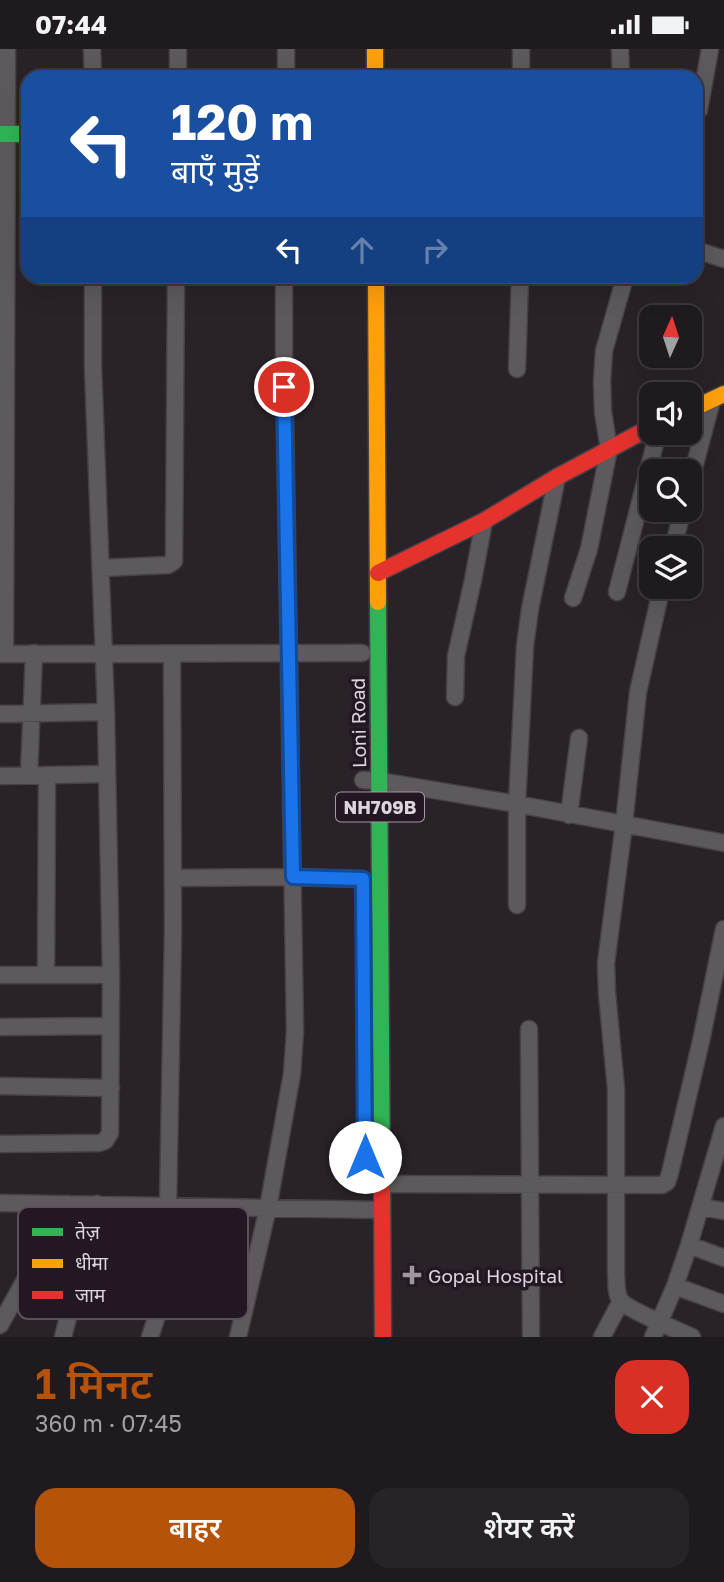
<!DOCTYPE html>
<html lang="hi">
<head>
<meta charset="utf-8">
<style>
	:root { --surface:#1f1a1f; --page:#272328; --text:#f1f3f6; --muted:#a1a1a4; --line:#3c383d; --accent:#b45309 }
	body { margin:0; font-family:"Golos Text","Noto Sans Devanagari",sans-serif; background:var(--page); color:var(--text); height:100vh; display:flex; flex-direction:column; font-size:26px; white-space:nowrap }
	* { box-sizing:border-box; margin:0 }
	p { font-size:23px; color:var(--muted) }
	.icon { flex:none; width:38px; height:38px; fill:none; stroke:currentColor; stroke-width:2; stroke-linecap:round; stroke-linejoin:round }
	.map { position:relative; height:1288px; overflow:hidden }
	.sheet { display:flex; flex-direction:column; background:var(--surface); flex:1 }
	.sheet>* { flex:none }
	.guide { position:absolute; left:21px; top:21px; width:682px; height:214px; border-radius:21px; box-shadow:0 7px 28px #0002,0 0 0 2px var(--line); background:#1a4fa0; color:#fff; overflow:hidden }
	.needle { width:46px; rotate:3deg }
	.buttons { position:absolute; left:639px; top:256px; display:grid; gap:14px }
	.buttons a { display:grid; place-items:center; width:63px; height:63px; border-radius:14px; background:var(--surface); box-shadow:0 7px 28px #0002,0 0 0 2px var(--line); font-size:35px }
	.pin { position:absolute; display:grid; place-items:center; width:60px; height:60px; color:#fff; margin:-30px; border:4px solid #fff; border-radius:50%; box-shadow:0 2px 7px #0007 }
	.me { position:absolute; width:77px; margin:-38px; rotate:0deg; stroke-linejoin:round; filter:drop-shadow(0 0 5px #0008) }
	.turn { display:flex; align-items:center; gap:24px; height:147px; padding:0 35px; font-size:32px }
	.turn .icon { width:91px; height:91px; stroke-width:2.5 }
	.turn b { display:block; font-size:49px; line-height:60px }
	.lanes { display:flex; align-items:center; height:66px; padding:0 35px; background:#0003; justify-content:center; gap:35px; direction:ltr }
	.lanes .off { opacity:.35 }
	.round { display:grid; place-items:center; flex:none; width:74px; height:74px; border-radius:21px; background:var(--page) }
	.headline { display:flex; align-items:center; justify-content:space-between; height:119px; padding:0 35px }
	h1 { font-size:42px; font-weight:600; line-height:52px; color:var(--accent) }
	.primary-button { display:flex; gap:14px; margin-top:auto; padding:14px 35px }
	.primary-button a { flex:1; height:80px; border-radius:21px; background:var(--accent); color:#fff; font-size:28px; font-weight:600; line-height:80px; text-align:center }
	.primary-button a+a { background:var(--page); color:var(--text) }
	.status { display:flex; justify-content:space-between; align-items:center; height:49px; padding:0 35px; background:var(--surface); direction:ltr }
	.status svg { height:19px; fill:currentColor }
	.map>svg:first-child { display:block }
	.lines { fill:none; stroke-linecap:round; stroke-linejoin:round }
	.street-casing { stroke:#464146; stroke-width:19 }
	.fast-casing { stroke:#464146; stroke-width:19 }
	.slow-casing { stroke:#464146; stroke-width:19 }
	.jam-casing { stroke:#464146; stroke-width:19 }
	.street { stroke:#5d595d; stroke-width:16 }
	.fast { stroke:#30b455; stroke-width:16 }
	.slow { stroke:#ff9f0a; stroke-width:16 }
	.jam { stroke:#e5322d; stroke-width:16 }
	.route-casing { stroke:#114b97; stroke-width:18 }
	.route { stroke:#1a73e8; stroke-width:12 }
	.poi-dot { fill:#9e979e; stroke:#221722; stroke-width:2.5 }
	.labels { text-anchor:middle; dominant-baseline:central; stroke-width:7; stroke-linejoin:round; paint-order:stroke }
	.shield { fill:#221722; stroke:#a59ca5; stroke-width:2 }
	.shield-label { font-size:18px; font-weight:bold; fill:#ddd5dd }
	.street-label { font-size:19px; fill:#ddd5dd; stroke:#221722 }
	.poi-label { font-size:19px; fill:#ddd5dd; stroke:#221722; text-anchor:start }
	.key { fill:#221722; stroke:#5a505a; stroke-width:2 }
	.key-label { font-size:19px; fill:#ddd5dd }
</style>
</head>
<body>
<div class="status"><b>07:44</b><svg viewBox="0 0 49 12"><path d="M0 12V9h3v3zM5 12V6h3v6zM10 12V3h3v9zM15 12V0h3v12zM26 1h20v11H26zM47 4h2v5h-2z"/></svg></div>
<div class="map">
<svg width="724" height="1288" viewBox="0 0 724 1288">
	<rect width="100%" height="100%" fill="#292329"/>
	<g class="lines">
		<g class="street-casing">
			<path id="street" d="M 92,0 L 93,28
				M 620,0 L 621,28
				M 178,28 L 178,0
				M 286,28 L 286,0
				M 521,28 L 521,0
				M 699,61 L 710,0
				M 696,201 L 724,210
				M 517,320 L 520,228
				M 690,434 L 712,351
				M 673,499 L 683,460
				M 101,519 L 168,516 L 174,512 L 176,228
				M 662,537 L 638,643 L 624,775 L 606,914 L 607,944 L 616,1040 L 616,1224 C 617,1232 615,1245 621,1252 C 627,1260 679,1282 692,1288
				M 617,543 L 658,383
				M 573,549 L 589,500 L 609,400 L 603,363 L 602,332 L 604,302 L 625,228
				M 5,604 L 7,0
				M 0,605 L 362,604
				M 455,648 L 456,607 L 473,531 L 484,472
				M 0,665 L 106,663
				M 29,726 L 34,604
				M 0,727 L 107,725
				M 363,731 L 380,732 L 517,755 L 724,794
				M 569,766 L 579,689
				M 173,829 L 293,828 L 363,830
				M 517,856 L 517,755 L 525,597 L 530,560 L 557,428
				M 46,925 L 47,726
				M 0,926 L 111,926
				M 0,978 L 111,977
				M 529,980 L 531,1288
				M 0,1037 L 111,1039
				M 0,1095 L 99,1094 L 105,1092 L 110,1084 L 111,926 L 106,663 L 93,318 L 93,228
				M 365,1135 L 662,1136 L 667,1133 L 670,1124 L 701,992 L 724,880
				M 0,1154 L 382,1161
				M 168,1157 L 173,882 L 172,605
				M 701,1158 L 724,1162
				M 689,1196 L 724,1209
				M 675,1237 L 724,1255
				M 0,1276 L 67,1155
				M 63,1288 L 97,1155
				M 150,1288 L 165,1242
				M 238,1288 L 268,1159 L 292,1025 L 295,982 L 284,311 L 284,228
				M 602,1288 L 621,1252
				M 653,1288 L 675,1237 L 689,1196 L 724,1077"/>
		</g>
		<g class="fast-casing">
			<path id="fast" d="M 0,85 L 28,85
				M 378,553 L 382,1135"/>
		</g>
		<g class="slow-casing">
			<path id="slow" d="M 375,0 L 375,28
				M 376,228 L 378,553
				M 690,361 L 724,345"/>
		</g>
		<g class="jam-casing">
			<path id="jam" d="M 378,524 L 484,472 L 557,428 L 651,378
				M 382,1135 L 383,1288"/>
		</g>
		<use href="#street" class="street"/>
		<use href="#fast" class="fast"/>
		<use href="#slow" class="slow"/>
		<use href="#jam" class="jam"/>
	</g>
	<g class="lines">
		<g class="route-casing">
			<path id="route" d="M 284,338 L 293,828 L 363,830 L 365,1108"/>
		</g>
		<use href="#route" class="route"/>
	</g>
	<path class="poi-dot" d="M408.5 1215.5h7v7h7v7h-7v7h-7v-7h-7v-7h7z"/>
	<g class="labels">
		<rect class="shield" x="336" y="743.5" width="88" height="29" rx="5"/>
		<g class="shield-label">
			<text x="380" y="758">NH709B</text>
		</g>
		<g class="street-label">
			<text transform="translate(358 674) rotate(-91)">Loni Road</text>
		</g>
		<g class="poi-label">
			<text x="428" y="1226">Gopal Hospital</text>
		</g>
	</g>
	<rect x="18" y="1158" width="230" height="112" rx="10" class="key"/>
	<rect x="32" y="1179" width="31" height="8" fill="#30b455"/>
	<rect x="32" y="1210" width="31" height="9" fill="#ff9f0a"/>
	<rect x="32" y="1242" width="31" height="8" fill="#e5322d"/>
	<g class="key-label">
		<text x="75" y="1190">तेज़</text>
		<text x="75" y="1221">धीमा</text>
		<text x="75" y="1253">जाम</text>
	</g>
</svg>
<div class="buttons">
<a><svg class="needle" viewBox="-14 -14 28 28"><path d="M0-13l5 13h-10z" fill="#e53935"/><path d="M0 13l5-13h-10z" fill="#a1a1a4"/></svg></a>
<a><svg class="icon" aria-label="sound" viewBox="0 0 24 24"><path d="M4 9h4l5-4v14l-5-4H4zM17 9q2 3 0 6"/></svg></a>
<a><svg class="icon" aria-label="search" viewBox="0 0 24 24"><circle cx="10" cy="10" r="6"/><path d="M15 15l6 6"/></svg></a>
<a><svg class="icon" aria-label="layers" viewBox="0 0 24 24"><path d="M12 4l9 5-9 5-9-5zM3 14l9 5 9-5"/></svg></a>
</div>
<div class="pin" style="left:284px;top:338px;background:#d93025"><svg class="icon" aria-label="arrive" viewBox="0 0 24 24"><path d="M6 21V4h12l-3 4 3 4H6"/></svg></div>
<svg class="me" style="left:365px;top:1108px" viewBox="-20 -20 40 40"><circle r="19" fill="#fff"/><path d="M0-13L10 11 0 6-10 11z" fill="#1a73e8"/></svg>
<div class="guide">
<div class="turn"><svg class="icon" aria-label="left" viewBox="0 0 24 24"><path d="M17 20v-9H6M10 6l-5 5 5 5"/></svg><div><b>120 m</b>बाएँ मुड़ें</div></div>
<div class="lanes"><svg class="icon" aria-label="left" viewBox="0 0 24 24"><path d="M17 20v-9H6M10 6l-5 5 5 5"/></svg><svg class="icon off" aria-label="ahead" viewBox="0 0 24 24"><path d="M12 20V5M6 11l6-6 6 6"/></svg><svg class="icon off" aria-label="right" viewBox="0 0 24 24"><path d="M7 20v-9h11M14 6l5 5-5 5"/></svg></div>
</div>
</div>
<section class="sheet">
<div class="headline"><div><h1>1 मिनट</h1><p>360 m · 07:45</p></div><a class="round" style="background:#d93025;color:#fff"><svg class="icon" aria-label="close" viewBox="0 0 24 24"><path d="M6 6l12 12M18 6L6 18"/></svg></a></div>
<div class="primary-button"><a>बाहर</a><a>शेयर करें</a></div>
</section>
</body>
</html>
